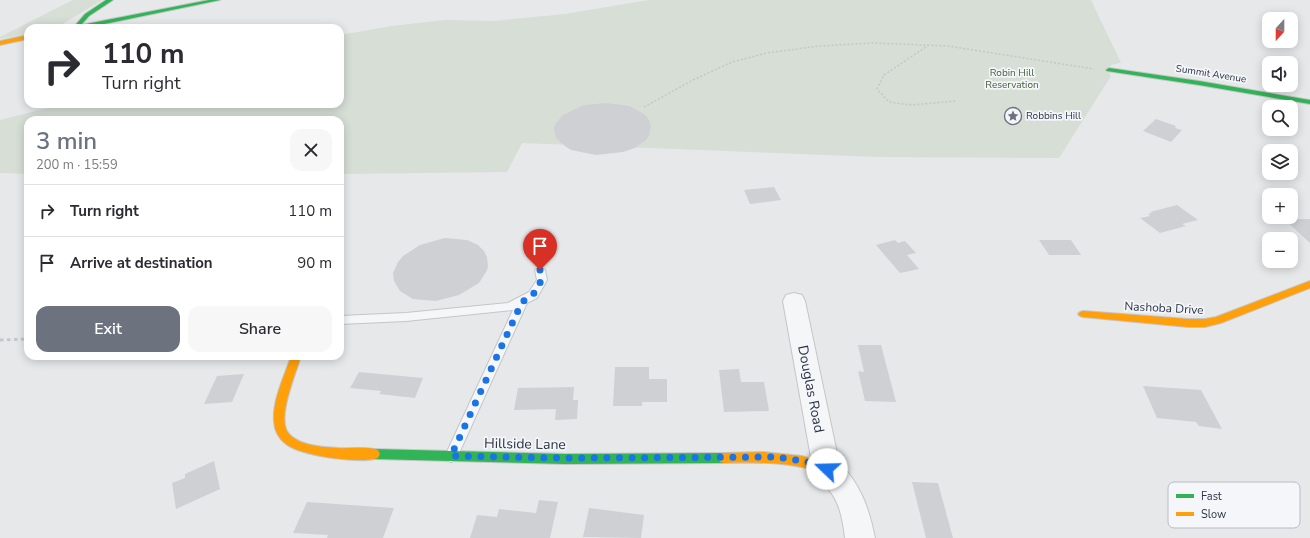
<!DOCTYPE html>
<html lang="en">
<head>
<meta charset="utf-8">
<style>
	:root { --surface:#fff; --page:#f7f7f7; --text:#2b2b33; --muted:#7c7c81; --line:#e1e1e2; --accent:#6c737f }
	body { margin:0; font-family:"Nunito Sans",sans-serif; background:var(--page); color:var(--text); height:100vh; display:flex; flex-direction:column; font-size:15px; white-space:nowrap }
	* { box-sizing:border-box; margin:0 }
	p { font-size:13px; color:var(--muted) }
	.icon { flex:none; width:22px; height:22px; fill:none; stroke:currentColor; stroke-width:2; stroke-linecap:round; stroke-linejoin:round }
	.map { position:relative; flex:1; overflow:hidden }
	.details { position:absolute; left:24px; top:116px; width:320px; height:244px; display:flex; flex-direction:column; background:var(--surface); border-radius:12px; box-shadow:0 2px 10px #0003 }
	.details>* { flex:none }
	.banner { position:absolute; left:24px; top:24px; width:320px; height:84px; border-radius:12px; box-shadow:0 2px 10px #0003; background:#fff; color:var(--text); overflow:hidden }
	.needle { width:26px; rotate:201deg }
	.buttons { position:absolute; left:1262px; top:12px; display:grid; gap:8px }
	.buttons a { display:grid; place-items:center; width:36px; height:36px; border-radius:8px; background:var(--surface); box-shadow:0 2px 10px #0003; font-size:20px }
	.pin { position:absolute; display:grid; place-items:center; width:34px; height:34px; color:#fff; margin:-41px -17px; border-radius:50% 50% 50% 0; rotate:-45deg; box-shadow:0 0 4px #0007 }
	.pin .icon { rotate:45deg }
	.me { position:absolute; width:44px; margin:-22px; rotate:291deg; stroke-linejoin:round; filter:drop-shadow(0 0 3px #0008) }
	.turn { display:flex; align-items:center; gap:14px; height:84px; padding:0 12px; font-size:18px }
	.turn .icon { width:52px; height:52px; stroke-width:2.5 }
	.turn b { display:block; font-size:28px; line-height:34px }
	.round { display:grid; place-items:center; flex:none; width:42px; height:42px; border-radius:12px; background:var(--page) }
	.headline { display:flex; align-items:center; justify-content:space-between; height:68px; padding:0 12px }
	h1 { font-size:24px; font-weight:600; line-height:30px; color:var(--accent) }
	.button { display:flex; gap:8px; margin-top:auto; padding:8px 12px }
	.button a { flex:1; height:46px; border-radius:12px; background:var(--accent); color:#fff; font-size:16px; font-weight:600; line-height:46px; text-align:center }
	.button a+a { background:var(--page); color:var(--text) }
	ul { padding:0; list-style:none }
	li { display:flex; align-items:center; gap:12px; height:52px; padding:0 12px; border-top:1px solid var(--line) }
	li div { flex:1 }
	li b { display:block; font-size:15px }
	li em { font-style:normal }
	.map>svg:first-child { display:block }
	.green { fill:#d6ded6 }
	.building { fill:#ced0d3 }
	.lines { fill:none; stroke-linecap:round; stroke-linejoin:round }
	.lane-casing { stroke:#c4c6c8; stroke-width:2 }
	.street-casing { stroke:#c4c6c8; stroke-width:2 }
	.fast-casing { stroke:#c4c6c8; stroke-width:2 }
	.slow-casing { stroke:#c4c6c8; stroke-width:2 }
	.path-far1 { stroke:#c5c6ca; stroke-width:1.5; stroke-dasharray:2 2; stroke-linecap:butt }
	.path { stroke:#c5c6ca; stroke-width:3; stroke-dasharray:3.5 3.5; stroke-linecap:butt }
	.lane { fill:#f5f6f7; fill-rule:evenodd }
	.street { fill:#f5f6f7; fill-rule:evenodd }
	.fast { fill:#30b455; fill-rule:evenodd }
	.slow { fill:#ff9f0a; fill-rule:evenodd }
	.route { stroke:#1a73e8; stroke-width:7; stroke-dasharray:0 12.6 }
	.labels { text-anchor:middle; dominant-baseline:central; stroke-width:3.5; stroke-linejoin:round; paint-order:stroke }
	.far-park-label { font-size:10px; fill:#3f6138; stroke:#f4f6f9 }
	.far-street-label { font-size:10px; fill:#2b3445; stroke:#f4f6f9 }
	.far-poi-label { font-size:10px; fill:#2b3445; stroke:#f4f6f9; text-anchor:start }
	.street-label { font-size:12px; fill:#2b3445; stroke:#f4f6f9 }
	.near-street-label { font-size:14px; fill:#2b3445; stroke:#f4f6f9 }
	.key { fill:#f4f6f9; stroke:#b8bcc3; stroke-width:1 }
	.key-label { font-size:11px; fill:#2b3445 }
</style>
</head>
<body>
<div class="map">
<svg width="1310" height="538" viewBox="0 0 1310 538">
	<rect width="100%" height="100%" fill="#e6e8ea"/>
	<path class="green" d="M 73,0 L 102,0 L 61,25 L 53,28 L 28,28 L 28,34 L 0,39 L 0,37 Z
		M 649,0 L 1091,0 L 1121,63 C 1115,64 1109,64 1107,71 L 1111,76 L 1059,158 L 878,157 L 522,143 L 507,172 L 340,174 L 340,120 L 28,120 L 28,174 L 0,173 L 0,120 L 64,104 L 340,104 L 340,35 L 392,26 L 445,20 L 494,21 L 565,14 Z"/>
	<path class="building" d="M 606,103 L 629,106 L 644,114 L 648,118 L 651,126 L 649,135 L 646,140 L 635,148 L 623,152 L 596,155 L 571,150 L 565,146 L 556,138 L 554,128 L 556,123 L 563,115 L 584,105 Z
		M 1156,119 L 1176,126 L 1175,128 L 1182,130 L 1171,142 L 1143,131 Z
		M 774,187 L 781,200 L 750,204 L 744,190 Z
		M 1177,205 L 1198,220 L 1182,224 L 1186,226 L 1160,233 L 1140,218 L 1150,216 L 1148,214 L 1152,213 L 1150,212 Z
		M 1284,219 L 1310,219 L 1310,243 Z
		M 445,238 L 467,240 L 478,245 L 484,251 L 487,257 L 488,267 L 486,272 L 479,283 L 459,295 L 436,301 L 413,299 L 400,291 L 394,281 L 393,273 L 398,262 L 403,256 L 420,245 Z
		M 895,240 L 898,243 L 905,241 L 916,253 L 907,255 L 919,269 L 900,273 L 876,245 Z
		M 1039,240 L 1071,240 L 1081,255 L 1049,255 Z
		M 858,345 L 881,345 L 896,402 L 865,401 L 858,371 L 864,372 Z
		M 615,367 L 649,367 L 649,379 L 667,379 L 667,402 L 642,402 L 642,406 L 613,406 Z
		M 739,369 L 741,382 L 764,382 L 769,411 L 724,412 L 719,370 Z
		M 359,372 L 423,378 L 415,398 L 379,394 L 381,391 L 350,388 Z
		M 244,374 L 232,402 L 204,404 L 217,376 Z
		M 1143,386 L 1201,390 L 1222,429 L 1199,426 L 1196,422 L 1157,418 Z
		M 574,387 L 573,400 L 578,400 L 577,419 L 555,420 L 556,409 L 514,410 L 518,388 Z
		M 214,461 L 220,489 L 176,509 L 172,483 L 185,478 L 185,474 Z
		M 912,482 L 938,483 L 953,538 L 926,538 Z
		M 539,500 L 558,502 L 550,538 L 470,538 L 477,515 L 497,517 L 499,509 L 536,513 Z
		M 307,502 L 394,508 L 383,538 L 327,538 L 328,535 L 293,533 Z
		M 589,508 L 644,515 L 641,538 L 583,537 Z"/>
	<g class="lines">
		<g class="lane-casing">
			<path id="lane" d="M 540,267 L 545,270 L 547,280 L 537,298 L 527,303 L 456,460 L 451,462 L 446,460 L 445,456 L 513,310 L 406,321 L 340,324 L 340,316 L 406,313 L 508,303 L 529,292 L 537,280 L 535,270 Z"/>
		</g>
		<g class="street-casing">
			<path id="street" d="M 794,293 L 802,295 L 805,301 L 839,463 C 861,484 869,509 875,538 L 845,538 C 843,523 841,507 832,494 C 826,485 818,479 813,469 L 783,301 L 786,295 Z"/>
		</g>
		<g class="fast-casing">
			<path id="fast" d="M 106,0 L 113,0 L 89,16 L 81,25 L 209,0 L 220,0 L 85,28 L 73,28 L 85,14 Z
				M 1109,68 L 1199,81 L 1310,100 L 1310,104 L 1199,85 L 1107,71 L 1106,70 Z
				M 374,449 L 565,454 L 724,453 L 728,454 L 730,458 L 728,462 L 724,463 L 565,464 L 374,459 L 370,458 L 368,454 L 370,450 Z"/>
		</g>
		<g class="slow-casing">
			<path id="slow" d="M 28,35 L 28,39 L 0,45 L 0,41 Z
				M 1310,281 L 1310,288 L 1221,323 L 1205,327 L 1188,327 L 1083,317 L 1080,316 L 1078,314 L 1080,312 L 1083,311 L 1188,319 L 1205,319 L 1216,317 Z
				M 291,356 L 301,356 C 296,373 278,415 287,431 C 296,446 323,447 338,448 C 350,449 367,446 378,450 L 380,454 L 378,458 C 360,464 301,456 286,444 C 279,439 274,430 274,421 C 272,401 285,375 291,356 Z
				M 763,452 L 802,456 L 831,465 L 833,469 L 831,473 L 827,474 C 793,462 760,462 724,463 L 720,462 L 718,458 L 720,454 L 724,453 Z"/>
		</g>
		<path class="path-far1" d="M 929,45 L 884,75 L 877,89 L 889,102 L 911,105 L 956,101
			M 644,107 L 693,80 L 732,62 L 767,53 L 819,46 L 873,43 L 948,46 L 1094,69"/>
		<path class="path" d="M 0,340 L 28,339"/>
		<use href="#lane" class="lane"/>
		<use href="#street" class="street"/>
		<use href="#fast" class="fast"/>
		<use href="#slow" class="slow"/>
	</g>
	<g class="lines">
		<path class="route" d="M 540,270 C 543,287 536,293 522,302 L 451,456 L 565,458 L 778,457 L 813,463 L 827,469"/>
	</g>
	<defs>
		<g id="sight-ring" transform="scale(0.9)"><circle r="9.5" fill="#f4f6f9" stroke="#6c737f" stroke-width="1.5"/><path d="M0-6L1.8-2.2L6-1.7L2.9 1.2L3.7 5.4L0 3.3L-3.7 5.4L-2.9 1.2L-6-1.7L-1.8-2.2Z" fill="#6c737f"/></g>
	</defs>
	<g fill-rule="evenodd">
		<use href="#sight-ring" x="1013" y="116"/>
	</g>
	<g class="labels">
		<g class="far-park-label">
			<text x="1012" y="73">Robin Hill<tspan x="1012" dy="12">Reservation</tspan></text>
		</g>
		<g class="far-street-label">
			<text transform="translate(1211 74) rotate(9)">Summit Avenue</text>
		</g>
		<g class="far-poi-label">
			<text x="1026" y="116">Robbins Hill</text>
		</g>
		<g class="street-label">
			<text transform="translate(1164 308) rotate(3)">Nashoba Drive</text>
		</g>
		<g class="near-street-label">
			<text transform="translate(811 389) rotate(79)">Douglas Road</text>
			<text transform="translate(525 444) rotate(1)">Hillside Lane</text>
		</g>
	</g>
	<rect x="1168" y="482" width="132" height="46" rx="6" class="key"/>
	<rect x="1176" y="494" width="18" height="4" fill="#30b455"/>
	<rect x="1176" y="512" width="18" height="4" fill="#ff9f0a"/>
	<g class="key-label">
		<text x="1201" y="500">Fast</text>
		<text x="1201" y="518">Slow</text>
	</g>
</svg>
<div class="buttons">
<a><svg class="needle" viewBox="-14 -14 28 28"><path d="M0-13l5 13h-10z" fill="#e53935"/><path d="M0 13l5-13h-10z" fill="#7c7c81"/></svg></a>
<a><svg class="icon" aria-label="sound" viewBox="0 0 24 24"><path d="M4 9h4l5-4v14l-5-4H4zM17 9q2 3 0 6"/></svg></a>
<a><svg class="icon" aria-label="search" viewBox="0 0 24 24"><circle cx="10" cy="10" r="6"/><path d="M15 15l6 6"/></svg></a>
<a><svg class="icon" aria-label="layers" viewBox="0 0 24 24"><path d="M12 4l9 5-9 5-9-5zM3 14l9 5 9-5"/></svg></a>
<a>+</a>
<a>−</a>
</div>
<div class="pin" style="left:540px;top:270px;background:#d93025"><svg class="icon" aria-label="arrive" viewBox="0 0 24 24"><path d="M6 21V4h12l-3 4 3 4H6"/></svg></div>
<svg class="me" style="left:827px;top:469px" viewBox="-20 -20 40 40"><circle r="19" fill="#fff"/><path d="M0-13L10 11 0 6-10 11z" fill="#1a73e8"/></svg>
<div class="banner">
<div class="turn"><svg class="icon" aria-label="right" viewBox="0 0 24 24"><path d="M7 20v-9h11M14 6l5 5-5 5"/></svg><div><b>110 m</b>Turn right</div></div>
</div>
<section class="details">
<div class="headline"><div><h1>3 min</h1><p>200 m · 15:59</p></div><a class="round"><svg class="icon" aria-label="close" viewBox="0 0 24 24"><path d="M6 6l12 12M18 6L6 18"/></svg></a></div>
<ul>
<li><svg class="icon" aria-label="right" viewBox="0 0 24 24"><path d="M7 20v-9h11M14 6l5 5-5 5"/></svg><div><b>Turn right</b></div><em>110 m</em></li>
<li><svg class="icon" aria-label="arrive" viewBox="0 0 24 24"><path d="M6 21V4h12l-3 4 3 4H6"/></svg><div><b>Arrive at destination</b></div><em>90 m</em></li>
</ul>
<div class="button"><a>Exit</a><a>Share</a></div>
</section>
</div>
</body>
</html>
